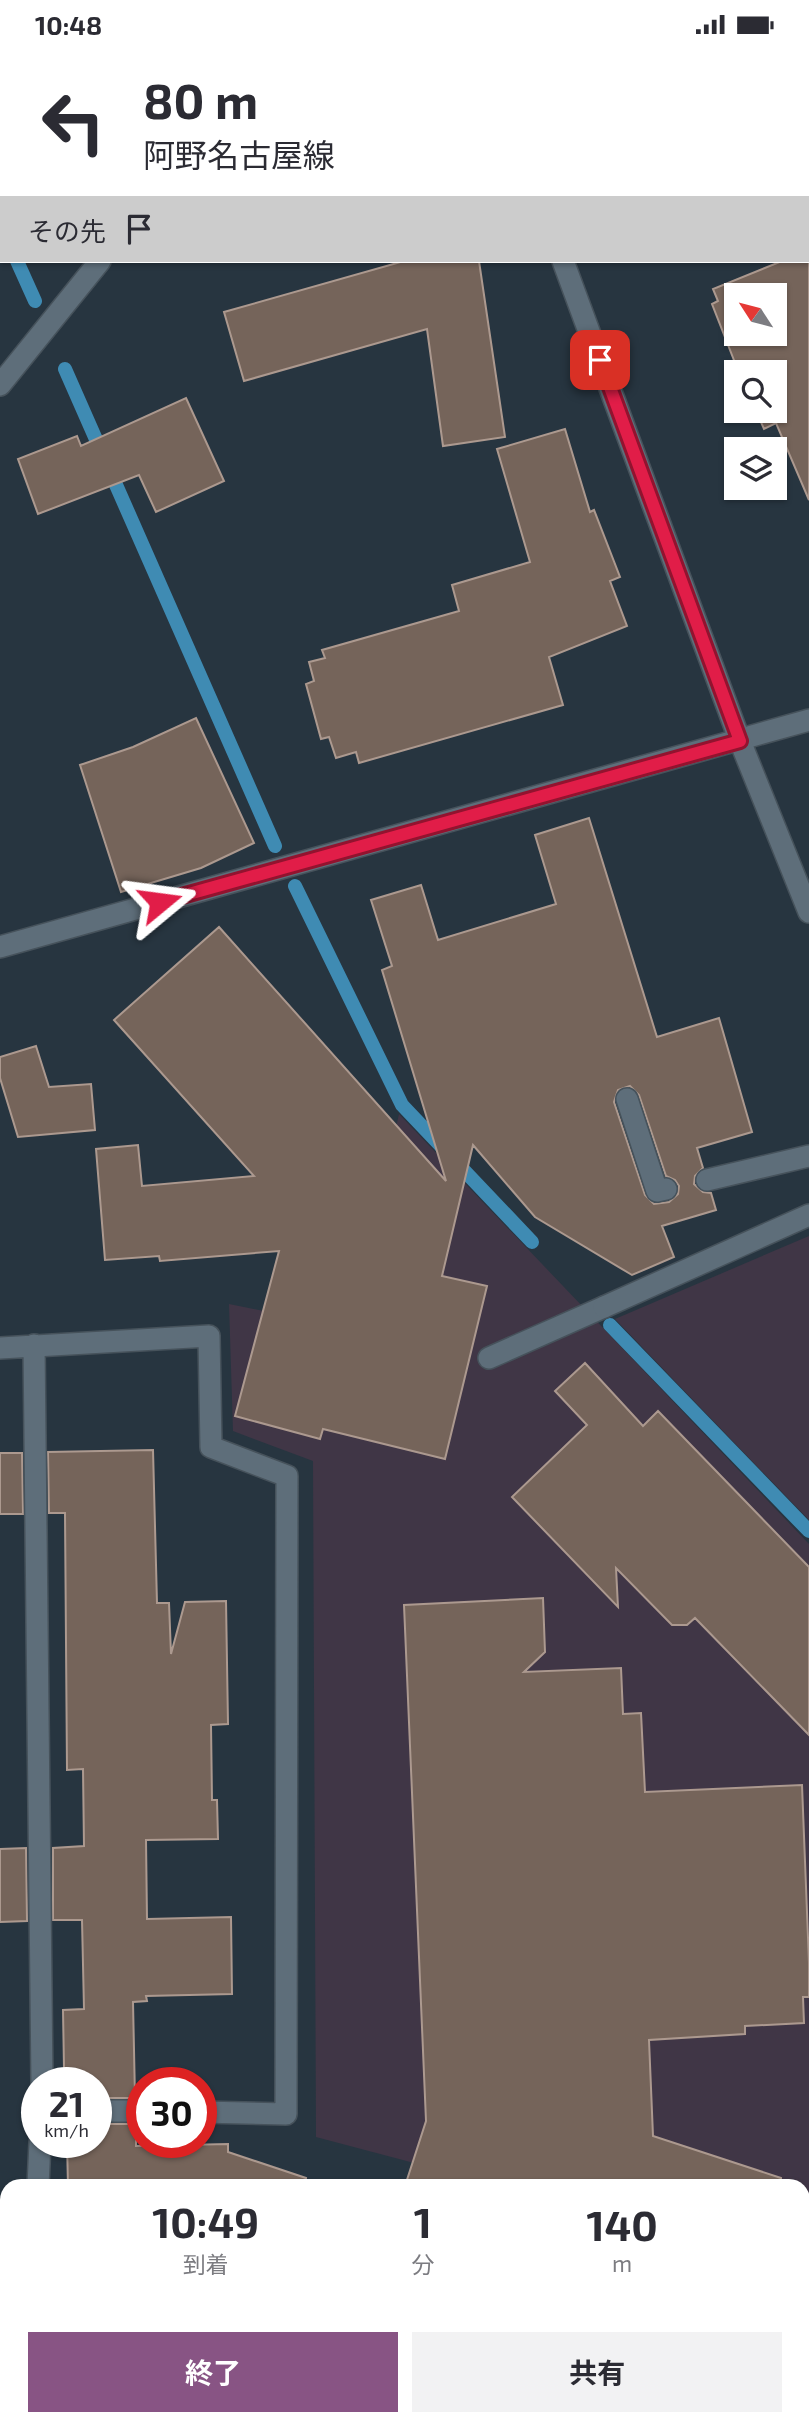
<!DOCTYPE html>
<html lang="ja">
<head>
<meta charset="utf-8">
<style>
	:root { --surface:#fff; --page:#f2f2f3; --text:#2b2b33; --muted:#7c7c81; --accent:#885484 }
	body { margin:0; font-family:"Exo 2","Noto Sans JP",sans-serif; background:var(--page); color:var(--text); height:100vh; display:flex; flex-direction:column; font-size:26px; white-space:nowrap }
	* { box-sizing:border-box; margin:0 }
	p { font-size:23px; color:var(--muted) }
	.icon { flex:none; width:38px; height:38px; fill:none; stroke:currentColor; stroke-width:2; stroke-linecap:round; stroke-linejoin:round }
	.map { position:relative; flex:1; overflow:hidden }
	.sheet { position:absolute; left:0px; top:2130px; width:810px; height:247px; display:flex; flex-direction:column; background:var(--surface); border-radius:21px 21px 0 0; box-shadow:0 2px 5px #0004 }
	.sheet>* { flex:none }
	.guide { position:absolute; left:0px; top:0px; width:810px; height:214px; box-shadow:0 2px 5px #0004; background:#fff; color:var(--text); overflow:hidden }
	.needle { width:46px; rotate:306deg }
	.controls { position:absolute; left:724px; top:234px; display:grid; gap:14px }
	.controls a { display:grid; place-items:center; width:63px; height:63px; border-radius:0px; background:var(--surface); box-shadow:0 2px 5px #0004; font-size:35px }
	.speed { position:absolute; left:21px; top:2018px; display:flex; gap:14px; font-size:35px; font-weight:700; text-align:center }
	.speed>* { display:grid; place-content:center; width:91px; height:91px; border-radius:50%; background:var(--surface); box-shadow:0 2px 5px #0004; line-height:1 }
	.speed small { font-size:18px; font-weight:400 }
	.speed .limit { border:10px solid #d22; background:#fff; color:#111 }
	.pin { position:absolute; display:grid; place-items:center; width:60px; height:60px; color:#fff; margin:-30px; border-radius:14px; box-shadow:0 4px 10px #0006 }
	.me { position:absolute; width:77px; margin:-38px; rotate:74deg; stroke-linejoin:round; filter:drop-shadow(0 0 5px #0008) }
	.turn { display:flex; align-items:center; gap:24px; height:147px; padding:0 28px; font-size:32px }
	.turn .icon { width:91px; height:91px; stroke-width:2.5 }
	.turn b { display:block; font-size:49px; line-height:60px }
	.then { display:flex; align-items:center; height:66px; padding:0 28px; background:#0003; gap:14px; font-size:26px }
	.eta { display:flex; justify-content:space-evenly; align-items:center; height:119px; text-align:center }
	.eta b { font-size:42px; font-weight:700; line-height:49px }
	.primary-button { display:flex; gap:14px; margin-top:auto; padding:14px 28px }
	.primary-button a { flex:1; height:80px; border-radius:0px; background:var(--accent); color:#fff; font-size:28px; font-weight:700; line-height:80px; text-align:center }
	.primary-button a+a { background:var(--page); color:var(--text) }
	.status { display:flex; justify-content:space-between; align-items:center; height:49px; padding:0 35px; background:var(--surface); direction:ltr }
	.status svg { height:19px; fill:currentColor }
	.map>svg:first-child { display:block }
	.industrial { fill:#403646 }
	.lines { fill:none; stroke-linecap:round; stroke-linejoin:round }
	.stream { stroke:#3f8bb3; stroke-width:14 }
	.building { fill:#75645a; stroke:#ac998f; stroke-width:2; fill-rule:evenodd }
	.service-casing { stroke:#46525b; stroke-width:24 }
	.minor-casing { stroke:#46525b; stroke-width:24 }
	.secondary-casing { stroke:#46525b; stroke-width:24 }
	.service { stroke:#5e6e7a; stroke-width:21 }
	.minor { stroke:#5e6e7a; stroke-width:21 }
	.secondary { stroke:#5e6e7a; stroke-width:21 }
	.route-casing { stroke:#92132f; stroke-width:18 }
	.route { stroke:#e11d48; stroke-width:12 }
</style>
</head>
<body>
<div class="status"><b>10:48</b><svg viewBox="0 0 49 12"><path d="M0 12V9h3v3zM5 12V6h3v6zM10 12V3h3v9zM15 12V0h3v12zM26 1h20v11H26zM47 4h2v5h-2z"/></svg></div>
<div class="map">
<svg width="809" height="2376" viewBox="0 0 809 2376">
	<rect width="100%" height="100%" fill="#273540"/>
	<path class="industrial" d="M 399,1065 L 809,1495 L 809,2218 L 803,2217 L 803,2137 L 501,2137 L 316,2088 L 313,1412 L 233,1382 L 229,1255 L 352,1280 Z
		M 809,1187 L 809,1471 L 615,1270 Z"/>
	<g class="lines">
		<path class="stream" d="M 0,174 L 2,178
			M 17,212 L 35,252
			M 65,320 L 275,797
			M 295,837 L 402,1056 L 532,1193
			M 610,1276 L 809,1482"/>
	</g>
	<path class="building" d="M 404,212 L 479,212 L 505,388 L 443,397 L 427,280 L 244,332 L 224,263 Z
		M 782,212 L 809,212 L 809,451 L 776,374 L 764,380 L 756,362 L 775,362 L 775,324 L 739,324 L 712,255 L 718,252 L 713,240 ZM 737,247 L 775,247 L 775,285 L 737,285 Z
		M 186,349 L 224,432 L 156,463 L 139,426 L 38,465 L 18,410 L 77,387 L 81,397 Z
		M 565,380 L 590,463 L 594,461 L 620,528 L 610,532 L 627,577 L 549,608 L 563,656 L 359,714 L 356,703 L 336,709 L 329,688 L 321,690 L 306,635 L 314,632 L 309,613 L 325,609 L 322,601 L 459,562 L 452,536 L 530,513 L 497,400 Z
		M 196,669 L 254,794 L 201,819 L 121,843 L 80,716 L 133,698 Z
		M 589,769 L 657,988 L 719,969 L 752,1083 L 697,1099 L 703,1119 L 695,1127 L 694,1135 L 703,1143 L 711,1144 L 716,1161 L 662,1177 L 674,1208 L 632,1226 L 535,1168 L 473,1096 L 442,1227 L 487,1237 L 445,1410 L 323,1380 L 320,1390 L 235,1367 L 279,1202 L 160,1212 L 159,1207 L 105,1211 L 96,1100 L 138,1096 L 142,1137 L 254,1127 L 114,971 L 219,878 L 446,1132 L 382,921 L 392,917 L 371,851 L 421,836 L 438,891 L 556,855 L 535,786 ZM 630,1037 L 639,1046 L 666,1127 L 675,1131 L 679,1137 L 678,1145 L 669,1153 L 654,1155 L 645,1146 L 614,1053 L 618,1041 Z
		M 36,997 L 49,1038 L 91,1035 L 95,1081 L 18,1088 L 0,1029 L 0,1008 Z
		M 585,1314 L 643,1377 L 658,1362 L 809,1518 L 809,1686 L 695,1569 L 687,1576 L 672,1576 L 616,1519 L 618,1558 L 512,1448 L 587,1376 L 555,1342 Z
		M 153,1401 L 157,1554 L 169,1554 L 171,1605 L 185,1553 L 226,1552 L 228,1675 L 211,1676 L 212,1751 L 217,1751 L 218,1790 L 146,1791 L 147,1870 L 231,1868 L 232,1945 L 146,1947 L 147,1952 L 133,1953 L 135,2049 L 96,2049 L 96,2034 L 68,2034 L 68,2019 L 64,2019 L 63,1961 L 84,1960 L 82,1871 L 53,1871 L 53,1799 L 84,1797 L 83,1720 L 67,1721 L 65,1464 L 49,1464 L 48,1403 Z
		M 0,1404 L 22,1404 L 23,1465 L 0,1465 Z
		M 543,1549 L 545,1603 L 524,1623 L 621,1619 L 623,1665 L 641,1664 L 645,1743 L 802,1736 L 809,1914 L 809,1948 L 803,1948 L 804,1974 L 745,1977 L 745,1985 L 649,1991 L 653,2087 L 781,2129 L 780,2137 L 405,2137 L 426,2072 L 404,1556 Z
		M 26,1799 L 27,1872 L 0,1873 L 0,1800 Z
		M 96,2075 L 136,2075 L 136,2097 L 228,2095 L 228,2103 L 306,2129 L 305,2134 L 68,2137 L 67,2093 L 96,2093 Z"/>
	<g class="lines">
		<g class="service-casing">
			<path id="service" d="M 627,1050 L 657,1142 L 666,1140
				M 707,1131 L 809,1107
				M 489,1309 L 604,1258"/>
		</g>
		<g class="minor-casing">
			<path id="minor" d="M 270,2 L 272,0
				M 808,26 L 809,26
				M 0,336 L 100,212
				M 0,898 L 809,671
				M 604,1258 L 809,1166
				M 34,1296 L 42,2034
				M 0,1299 L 209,1287 L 211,1398 L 287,1427 L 286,2065 L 201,2063
				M 96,2062 L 142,2062
				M 38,2137 L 40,2093
				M 0,2253 L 7,2253
				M 803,2350 L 809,2352
				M 131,2370 L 157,2376
				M 20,2376 L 21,2370
				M 419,2376 L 422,2370"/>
		</g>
		<g class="secondary-casing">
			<path id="secondary" d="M 485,0 L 486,2
				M 563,212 L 740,692 L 809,863"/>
		</g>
		<use href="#service" class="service"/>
		<use href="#minor" class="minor"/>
		<use href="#secondary" class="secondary"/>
	</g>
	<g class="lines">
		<g class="route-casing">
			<path id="route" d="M 160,853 L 740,692 L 600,311"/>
		</g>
		<use href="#route" class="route"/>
	</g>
</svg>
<div class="controls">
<a><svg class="needle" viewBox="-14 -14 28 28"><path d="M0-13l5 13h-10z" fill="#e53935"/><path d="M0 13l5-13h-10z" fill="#7c7c81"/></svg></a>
<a><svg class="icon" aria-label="search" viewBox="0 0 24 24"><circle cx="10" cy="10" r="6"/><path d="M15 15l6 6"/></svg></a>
<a><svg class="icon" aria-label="layers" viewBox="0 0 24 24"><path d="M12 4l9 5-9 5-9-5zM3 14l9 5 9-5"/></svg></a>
</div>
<div class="speed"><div>21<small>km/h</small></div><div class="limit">30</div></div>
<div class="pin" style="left:600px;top:311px;background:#d93025"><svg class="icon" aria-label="arrive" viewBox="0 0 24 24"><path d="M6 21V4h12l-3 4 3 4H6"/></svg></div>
<svg class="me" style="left:160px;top:853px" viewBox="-20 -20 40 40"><path d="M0-17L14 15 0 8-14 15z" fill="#e11d48" stroke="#fff" stroke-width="4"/></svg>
<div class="guide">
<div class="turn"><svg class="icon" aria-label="left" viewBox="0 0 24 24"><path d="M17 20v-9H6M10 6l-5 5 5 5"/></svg><div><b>80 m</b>阿野名古屋線</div></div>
<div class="then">その先<svg class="icon" aria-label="arrive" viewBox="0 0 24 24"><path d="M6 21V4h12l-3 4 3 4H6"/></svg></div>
</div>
<section class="sheet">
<div class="eta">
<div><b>10:49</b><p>到着</p></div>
<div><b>1</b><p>分</p></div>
<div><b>140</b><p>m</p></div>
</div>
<div class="primary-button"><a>終了</a><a>共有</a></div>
</section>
</div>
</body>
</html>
